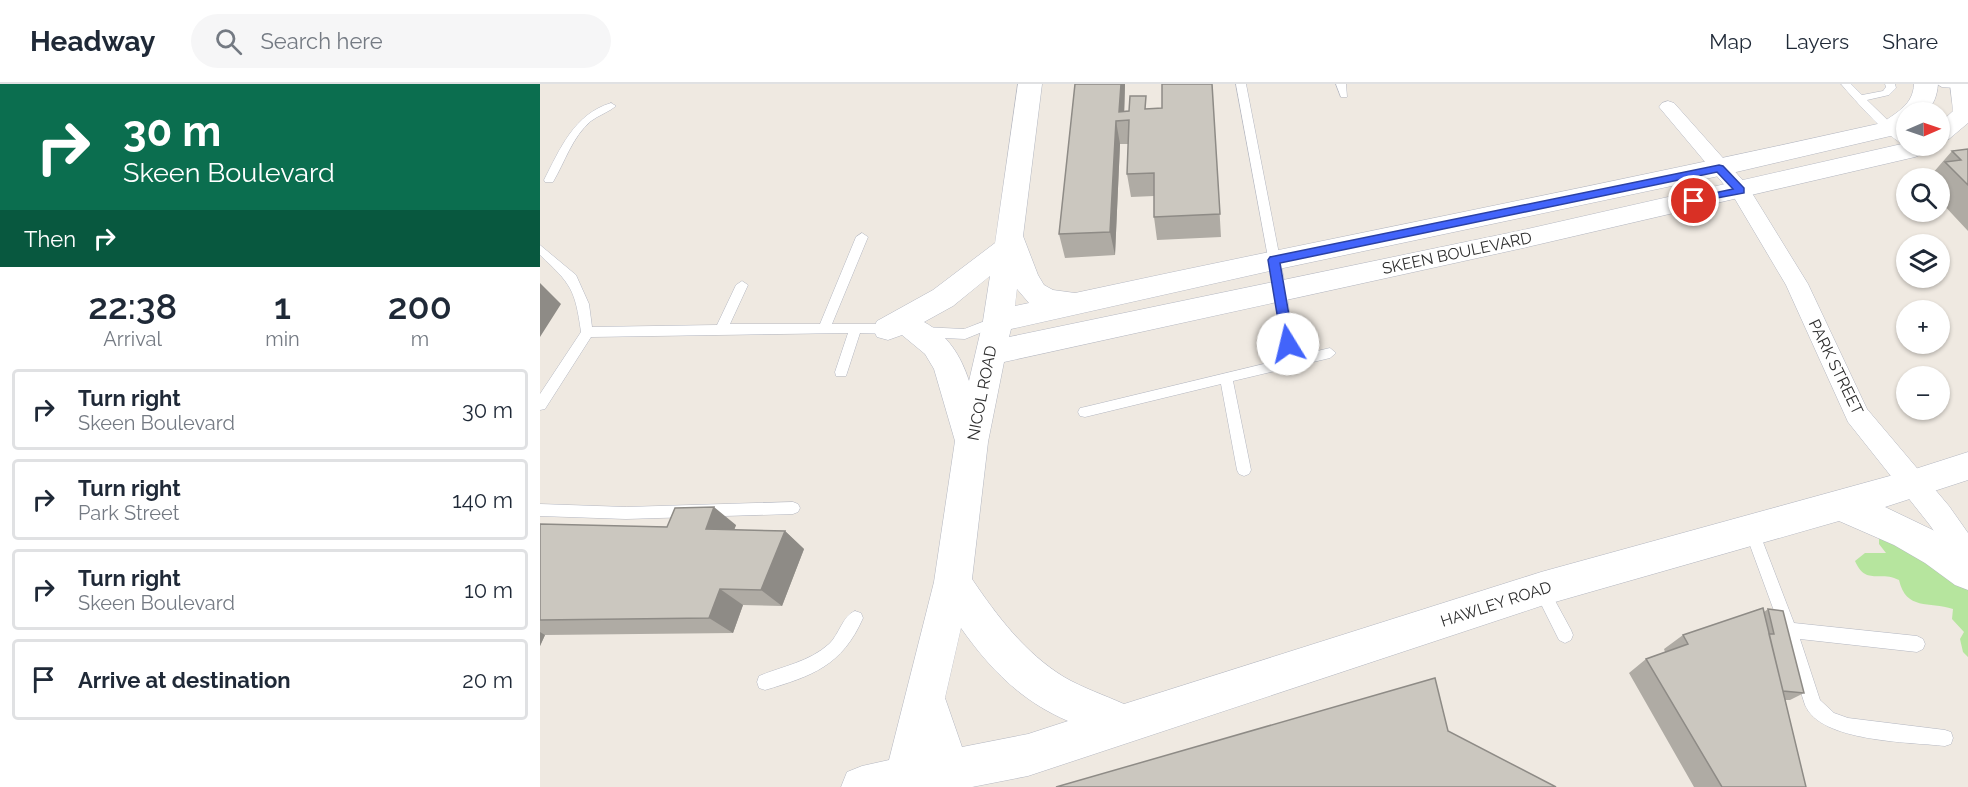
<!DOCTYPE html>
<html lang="en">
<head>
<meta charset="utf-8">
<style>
	:root { --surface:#fff; --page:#f6f6f7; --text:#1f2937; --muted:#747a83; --line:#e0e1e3 }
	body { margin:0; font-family:Raleway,sans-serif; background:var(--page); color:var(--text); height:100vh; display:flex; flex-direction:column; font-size:22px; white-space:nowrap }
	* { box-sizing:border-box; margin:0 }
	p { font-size:20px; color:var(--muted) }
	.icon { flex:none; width:33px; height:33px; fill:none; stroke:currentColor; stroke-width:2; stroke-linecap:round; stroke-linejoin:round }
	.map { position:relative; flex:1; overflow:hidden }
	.side { display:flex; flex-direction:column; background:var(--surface); width:540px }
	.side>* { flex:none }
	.banner { background:#0b6e4f; color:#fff; overflow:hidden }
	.needle { width:39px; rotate:88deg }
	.fabs { position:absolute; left:1356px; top:18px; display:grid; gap:12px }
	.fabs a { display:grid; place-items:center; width:54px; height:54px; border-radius:50%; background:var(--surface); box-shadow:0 2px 4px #0004; font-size:30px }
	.pin { position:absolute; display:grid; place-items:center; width:51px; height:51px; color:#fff; margin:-26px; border:3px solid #fff; border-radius:50%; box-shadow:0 2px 6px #0007 }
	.me { position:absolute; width:66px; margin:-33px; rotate:351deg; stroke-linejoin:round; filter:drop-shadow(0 0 4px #0008) }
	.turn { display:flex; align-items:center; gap:21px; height:126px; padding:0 24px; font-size:27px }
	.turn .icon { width:78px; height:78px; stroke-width:2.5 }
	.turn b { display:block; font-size:42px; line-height:51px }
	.then { display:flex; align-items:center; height:57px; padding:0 24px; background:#0003; gap:12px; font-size:22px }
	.eta { display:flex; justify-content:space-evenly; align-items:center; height:102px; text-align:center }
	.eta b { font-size:36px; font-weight:600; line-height:42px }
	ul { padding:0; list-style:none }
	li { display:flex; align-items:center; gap:18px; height:81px; margin:0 12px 9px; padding:0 12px; border:3px solid var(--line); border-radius:6px }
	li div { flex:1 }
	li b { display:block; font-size:22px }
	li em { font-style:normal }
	header { display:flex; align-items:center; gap:36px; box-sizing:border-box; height:84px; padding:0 30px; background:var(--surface); border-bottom:2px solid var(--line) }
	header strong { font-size:28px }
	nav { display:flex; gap:33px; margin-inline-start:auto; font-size:21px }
	.search { width:420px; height:54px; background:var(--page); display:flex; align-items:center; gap:15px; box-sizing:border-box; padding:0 21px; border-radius:33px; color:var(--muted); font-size:22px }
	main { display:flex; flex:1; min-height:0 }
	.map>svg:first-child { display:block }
	.green { fill:#b6e59e }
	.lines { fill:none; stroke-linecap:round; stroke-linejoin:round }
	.lane-casing { stroke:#b4b7c1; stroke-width:1 }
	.street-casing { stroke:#b4b7c1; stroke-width:1 }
	.secondary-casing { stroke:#b4b7c1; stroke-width:1 }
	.lane { fill:#fff; fill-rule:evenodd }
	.street { fill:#fff; fill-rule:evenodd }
	.secondary { fill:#fff; fill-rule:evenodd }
	.wall { fill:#afaba4 }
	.shaded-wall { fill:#8e8b86 }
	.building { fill:#cbc7bf; stroke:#8e8b86; stroke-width:1.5 }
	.route { fill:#4264fb; stroke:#2b41a3; stroke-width:1.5 }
	.labels { text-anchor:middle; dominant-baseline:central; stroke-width:6; stroke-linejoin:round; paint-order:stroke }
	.street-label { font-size:16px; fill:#2e2e2e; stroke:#fff }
</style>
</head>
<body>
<header>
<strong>Headway</strong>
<div class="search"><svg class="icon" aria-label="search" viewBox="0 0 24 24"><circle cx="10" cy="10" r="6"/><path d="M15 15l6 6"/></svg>Search here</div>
<nav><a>Map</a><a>Layers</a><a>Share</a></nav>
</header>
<main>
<section class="side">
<div class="banner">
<div class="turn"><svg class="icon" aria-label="right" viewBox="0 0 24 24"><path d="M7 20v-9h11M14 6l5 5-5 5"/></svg><div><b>30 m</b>Skeen Boulevard</div></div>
<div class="then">Then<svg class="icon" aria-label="right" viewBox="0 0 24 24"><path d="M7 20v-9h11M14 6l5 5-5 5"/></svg></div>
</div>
<div class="eta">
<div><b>22:38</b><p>Arrival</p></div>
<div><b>1</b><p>min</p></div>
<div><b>200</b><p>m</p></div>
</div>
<ul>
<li><svg class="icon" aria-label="right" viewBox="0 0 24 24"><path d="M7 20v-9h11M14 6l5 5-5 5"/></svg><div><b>Turn right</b><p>Skeen Boulevard</p></div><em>30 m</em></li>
<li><svg class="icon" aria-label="right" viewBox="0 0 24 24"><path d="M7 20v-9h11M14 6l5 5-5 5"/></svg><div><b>Turn right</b><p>Park Street</p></div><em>140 m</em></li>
<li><svg class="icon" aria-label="right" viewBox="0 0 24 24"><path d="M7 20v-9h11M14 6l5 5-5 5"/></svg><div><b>Turn right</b><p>Skeen Boulevard</p></div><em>10 m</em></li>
<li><svg class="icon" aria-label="arrive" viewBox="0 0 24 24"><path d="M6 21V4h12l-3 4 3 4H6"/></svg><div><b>Arrive at destination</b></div><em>20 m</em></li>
</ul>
</section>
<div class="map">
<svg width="1428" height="703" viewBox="0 0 1428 703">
	<rect width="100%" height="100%" fill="#efe9e1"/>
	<path class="green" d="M 1339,452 L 1428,492 L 1428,573 L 1423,568 L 1420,555 L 1424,548 L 1412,535 L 1413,525 C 1389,517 1366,527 1359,496 C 1340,486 1326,502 1315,477 L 1325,469 L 1346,469 L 1339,460 Z"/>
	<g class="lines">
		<g class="lane-casing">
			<path id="lane" d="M 696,0 L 706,0 L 746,206 L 756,272 L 790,264 L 796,269 L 790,274 L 693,297 L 711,386 L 709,390 L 704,392 L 699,390 L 697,386 L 681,300 L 545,333 L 540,332 L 538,328 L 540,324 L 545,323 L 744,275 L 734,206 Z
				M 796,0 L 806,0 L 807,13 L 801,13 Z
				M 1301,0 L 1311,0 L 1322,11 L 1343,7 L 1346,3 L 1345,0 L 1355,0 L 1356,4 L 1349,11 L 1327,16 L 1366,54 L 1366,62 L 1369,62 C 1355,62 1312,13 1301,0 Z
				M 1397,0 L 1428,0 L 1428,5 L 1402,3 Z
				M 71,19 L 76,22 C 69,28 59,31 51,37 C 32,53 25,78 13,98 L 5,98 L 4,96 C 20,65 34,30 71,19 Z
				M 322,149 L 328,153 L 292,240 L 351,240 L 357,245 L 351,250 L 320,249 L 306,292 L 296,292 L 295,288 L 308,249 L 51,253 L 5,325 L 0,326 L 0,310 L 41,248 C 35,205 31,200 0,171 L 0,161 L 36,191 L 49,220 L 52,243 L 177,241 L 196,201 L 202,197 L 208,201 L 190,240 L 280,240 L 316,153 Z
				M 458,232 L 462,234 L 464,237 L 462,240 L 425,255 L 382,253 L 376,248 L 382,243 L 424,245 Z
				M 253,418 L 258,420 L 260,424 L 258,428 L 253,430 L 86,435 L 0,432 L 0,420 L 86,423 Z
				M 1211,438 L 1216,440 L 1218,445 L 1254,539 L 1377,552 L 1383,555 L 1385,560 L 1383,565 L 1377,568 L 1260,555 L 1280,616 L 1294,629 L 1308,634 L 1405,646 L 1411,648 L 1413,654 L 1411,660 L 1405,662 C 1369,658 1280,658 1265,621 L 1241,546 L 1204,445 L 1206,440 Z
				M 1001,498 L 1006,500 L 1031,546 L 1033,551 L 1031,556 L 1025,559 L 1019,556 L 996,510 L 993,505 L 996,500 Z
				M 315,527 L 321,529 L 323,534 C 302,582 272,592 225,606 L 219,604 L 217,598 L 219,592 C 243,582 269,578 289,560 C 299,551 303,531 315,527 Z"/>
		</g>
		<g class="street-casing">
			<path id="street" d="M 1128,17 L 1134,19 L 1207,101 L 1268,200 L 1327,325 L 1409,422 L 1428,449 L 1428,485 L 1418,481 L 1389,440 L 1308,338 L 1246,201 L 1192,110 L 1119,23 L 1122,19 Z"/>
		</g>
		<g class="secondary-casing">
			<path id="secondary" d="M 478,0 L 502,0 L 483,152 L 498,191 L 504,201 L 513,206 L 535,209 C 804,151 1074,99 1342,39 C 1357,28 1373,21 1374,0 L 1398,0 C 1397,12 1394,20 1386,28 L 1366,28 L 1366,44 L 1359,50 L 1179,92 L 734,186 L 471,245 L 469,253 L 983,146 L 1366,59 L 1366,62 L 1393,62 L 1390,67 L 1375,73 L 983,164 L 464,278 L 448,358 L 432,495 C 457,532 485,569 524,593 C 543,604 564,611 584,620 L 1001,488 L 1375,385 L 1428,368 L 1428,396 L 1345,423 L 1395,447 L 1428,467 L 1428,506 L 1415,501 L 1385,479 L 1354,461 L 1299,437 L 1001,522 L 488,692 L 432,703 L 301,703 L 307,688 L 322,682 L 349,676 L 394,498 L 415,357 L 394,285 L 385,270 L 362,251 L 348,256 L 337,253 L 333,245 L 337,237 L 393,206 L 455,159 ZM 450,192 L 443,237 L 429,297 C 421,272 408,251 384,238 L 413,222 ZM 477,205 L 489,219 L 475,222 ZM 421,544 C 450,585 481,617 528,637 L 488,650 L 422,663 L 405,614 Z
				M 1410,0 L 1428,0 L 1428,39 L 1409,55 L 1400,58 L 1400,39 L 1413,27 Z"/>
		</g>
		<use href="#lane" class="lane"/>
		<use href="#street" class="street"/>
		<use href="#secondary" class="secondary"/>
	</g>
	<path class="wall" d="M 535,0 L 585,0 L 584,27 L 622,24 L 672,0 L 681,153 L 617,156 L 614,133 L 614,112 L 591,113 L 587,90 L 589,60 L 580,60 L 575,171 L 525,174 L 519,150 Z
		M 1428,65 L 1428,147 L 1400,117 L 1400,94 L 1391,94 L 1393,92 L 1392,90 L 1412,67 Z
		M 0,440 L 127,443 L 196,441 L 194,446 L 245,447 L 264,465 L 242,522 L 203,521 L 193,549 L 5,551 L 0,562 Z
		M 1228,525 L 1264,609 L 1250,616 L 1245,616 L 1266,703 L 1154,703 L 1089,589 L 1106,575 L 1125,568 L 1124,565 L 1143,551 L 1224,528 Z"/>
	<path class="shaded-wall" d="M 581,0 L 585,0 L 584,37 L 579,28 Z
		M 576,37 L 580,60 L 575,171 L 570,148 Z
		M 0,199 L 21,220 L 0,253 Z
		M 174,423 L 196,441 L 188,463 L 166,445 Z
		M 245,447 L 264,465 L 242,522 L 221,506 Z
		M 180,505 L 203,521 L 193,549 L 169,534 Z
		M 0,548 L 5,551 L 0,562 Z"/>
	<path class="building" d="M 535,0 L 581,0 L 579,28 L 589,27 L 590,12 L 606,12 L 605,25 L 622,24 L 622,0 L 672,0 L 680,130 L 614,133 L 614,89 L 587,90 L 589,36 L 576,37 L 570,148 L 519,150 Z
		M 1428,65 L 1428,101 L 1405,78 L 1421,76 L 1412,67 Z
		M 174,423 L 166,445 L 245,447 L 221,506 L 180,505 L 169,534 L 0,536 L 0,440 L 127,443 L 135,424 Z
		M 1223,524 L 1266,703 L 1182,703 L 1106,575 L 1148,560 L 1143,551 Z
		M 1228,525 L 1243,527 L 1264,609 L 1243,607 L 1229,550 L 1234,550 Z
		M 895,594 L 908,647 L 1016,703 L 516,703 Z"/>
	<path class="route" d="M 1179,81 L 1183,82 L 1204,104 L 1204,109 L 1150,119 L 1150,114 L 1193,105 L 1177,88 L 740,179 L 754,260 L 748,265 L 742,260 L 728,176 L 730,173 Z"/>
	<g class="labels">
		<g class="street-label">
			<text transform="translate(917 169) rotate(-12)">SKEEN BOULEVARD</text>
			<text transform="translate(1296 283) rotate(64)">PARK STREET</text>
			<text transform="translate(442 309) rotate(-79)">NICOL ROAD</text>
			<text transform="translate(956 520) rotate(-18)">HAWLEY ROAD</text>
		</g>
	</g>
</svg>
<div class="fabs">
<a><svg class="needle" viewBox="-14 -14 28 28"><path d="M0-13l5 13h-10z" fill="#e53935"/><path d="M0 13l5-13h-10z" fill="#747a83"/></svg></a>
<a><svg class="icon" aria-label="search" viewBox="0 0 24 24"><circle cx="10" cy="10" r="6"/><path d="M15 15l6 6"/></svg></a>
<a><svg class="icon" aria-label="layers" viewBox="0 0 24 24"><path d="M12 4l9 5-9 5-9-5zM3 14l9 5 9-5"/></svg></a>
<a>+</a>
<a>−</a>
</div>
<div class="pin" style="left:1154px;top:117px;background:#d93025"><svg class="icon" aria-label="arrive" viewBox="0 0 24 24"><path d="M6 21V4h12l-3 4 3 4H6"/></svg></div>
<svg class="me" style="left:748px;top:260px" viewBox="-20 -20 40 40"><circle r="19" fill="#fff"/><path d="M0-13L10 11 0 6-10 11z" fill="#4264fb"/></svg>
</div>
</main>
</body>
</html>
